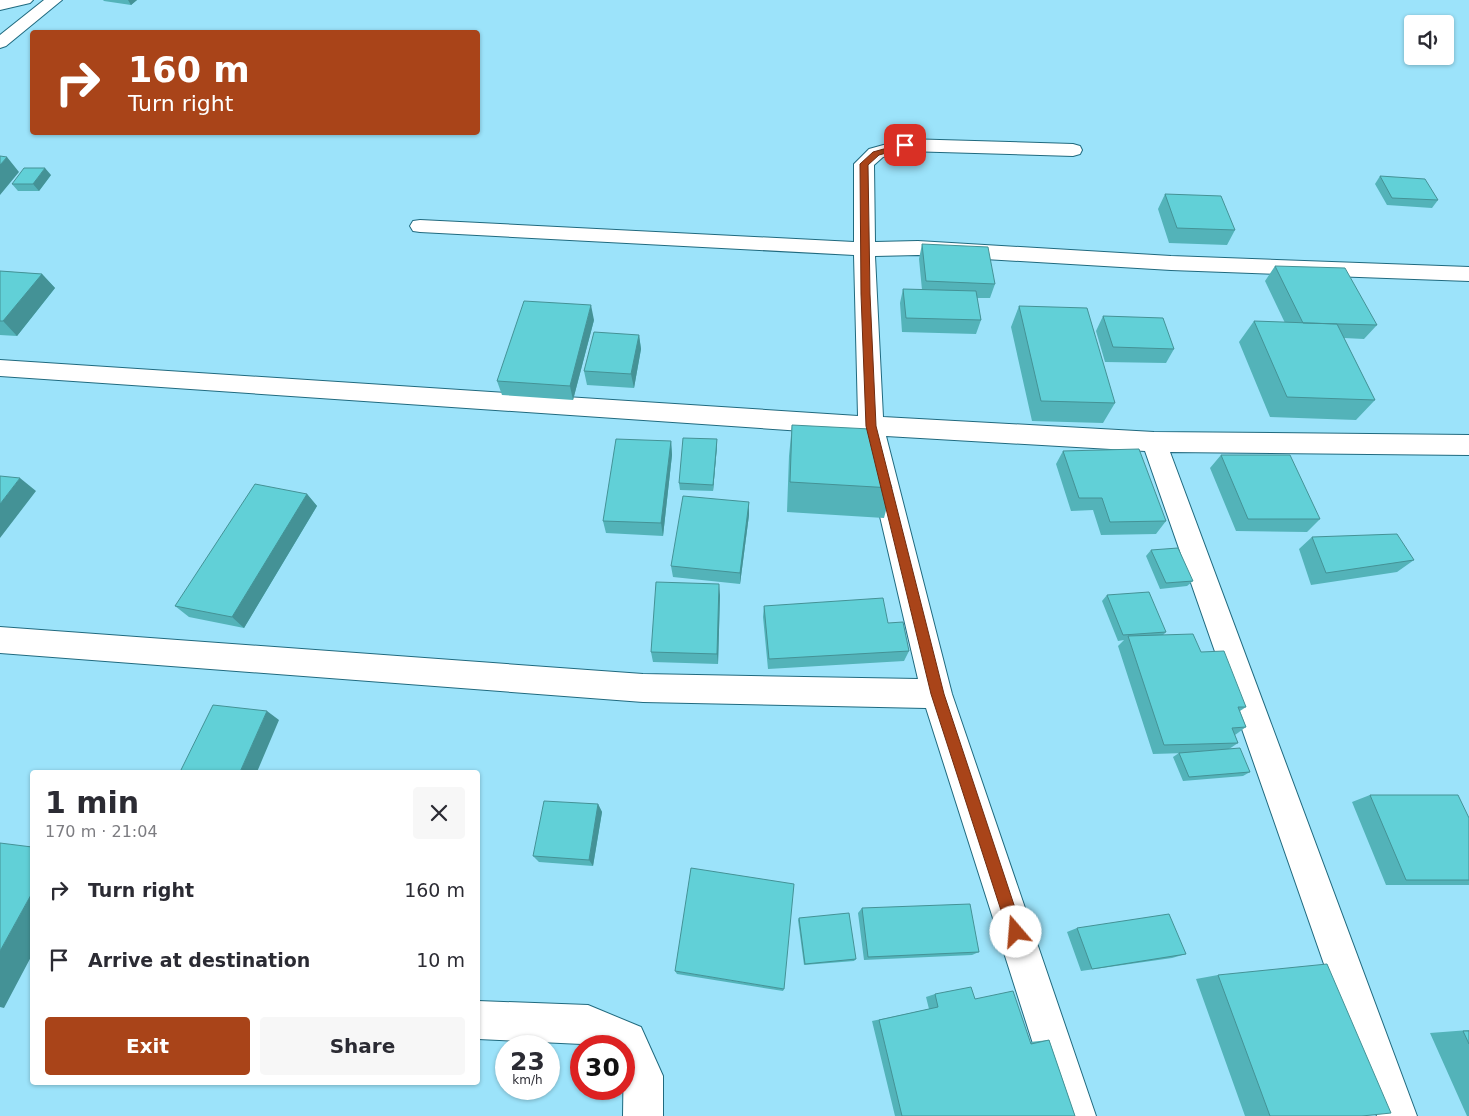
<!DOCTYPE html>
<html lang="en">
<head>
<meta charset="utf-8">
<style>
	:root { --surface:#fff; --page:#f7f7f7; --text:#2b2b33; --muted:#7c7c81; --accent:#a94419 }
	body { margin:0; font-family:"DejaVu Sans",sans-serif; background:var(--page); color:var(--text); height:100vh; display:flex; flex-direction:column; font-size:19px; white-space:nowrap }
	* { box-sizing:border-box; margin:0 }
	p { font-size:16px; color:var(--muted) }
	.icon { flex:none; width:28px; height:28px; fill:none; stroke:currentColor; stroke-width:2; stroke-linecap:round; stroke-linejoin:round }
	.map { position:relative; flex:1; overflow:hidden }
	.details { position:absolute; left:30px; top:770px; width:450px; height:315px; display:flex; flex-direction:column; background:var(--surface); border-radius:5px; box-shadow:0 1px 4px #0004 }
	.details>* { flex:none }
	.hud { position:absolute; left:30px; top:30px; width:450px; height:105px; border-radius:5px; box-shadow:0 1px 4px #0004; background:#a94419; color:#fff; overflow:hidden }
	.buttons { position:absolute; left:1404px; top:15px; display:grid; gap:10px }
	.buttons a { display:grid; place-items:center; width:50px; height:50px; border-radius:5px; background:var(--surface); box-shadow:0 1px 4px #0004; font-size:25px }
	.speed { position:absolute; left:495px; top:1035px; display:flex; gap:10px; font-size:25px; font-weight:700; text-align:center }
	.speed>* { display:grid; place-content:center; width:65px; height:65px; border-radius:50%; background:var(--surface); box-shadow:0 1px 4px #0004; line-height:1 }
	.speed small { font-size:12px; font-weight:400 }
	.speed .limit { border:8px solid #d22; background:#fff; color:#111 }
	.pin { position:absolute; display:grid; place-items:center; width:42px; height:42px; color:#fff; margin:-21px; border-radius:10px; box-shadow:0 2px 8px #0006 }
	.me { position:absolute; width:55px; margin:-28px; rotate:342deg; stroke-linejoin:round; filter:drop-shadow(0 0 4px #0008) }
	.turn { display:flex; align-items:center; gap:18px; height:105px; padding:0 15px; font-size:22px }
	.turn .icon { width:65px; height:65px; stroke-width:2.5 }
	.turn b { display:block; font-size:35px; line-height:42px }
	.round { display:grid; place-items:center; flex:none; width:52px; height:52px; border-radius:5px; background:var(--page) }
	.head { display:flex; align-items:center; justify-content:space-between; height:85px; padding:0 15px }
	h1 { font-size:30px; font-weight:600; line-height:38px }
	.cta { display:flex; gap:10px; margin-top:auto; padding:10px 15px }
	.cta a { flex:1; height:58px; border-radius:5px; background:var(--accent); color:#fff; font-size:20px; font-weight:600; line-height:58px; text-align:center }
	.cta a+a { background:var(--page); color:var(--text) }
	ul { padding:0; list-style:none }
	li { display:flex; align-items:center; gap:15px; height:70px; padding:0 15px }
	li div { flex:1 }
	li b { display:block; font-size:19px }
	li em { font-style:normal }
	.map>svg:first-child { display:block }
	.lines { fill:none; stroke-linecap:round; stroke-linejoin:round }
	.minor-casing { stroke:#206a7f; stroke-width:2 }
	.minor { fill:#fff; fill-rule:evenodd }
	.wall { fill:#53b3b9 }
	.shaded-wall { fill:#449296 }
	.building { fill:#61d0d7; stroke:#449296 }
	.route { fill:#a94419; stroke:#6e2c10 }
</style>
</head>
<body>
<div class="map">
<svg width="1469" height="1116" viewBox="0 0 1469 1116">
	<rect width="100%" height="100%" fill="#9ce3fa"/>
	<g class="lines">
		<g class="minor-casing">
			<path id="minor" d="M 0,0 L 33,0 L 30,3 L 0,10 Z
				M 44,0 L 62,0 L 6,46 L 0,48 L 0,35 Z
				M 905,139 L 1073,144 L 1080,146 L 1082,150 L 1080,154 L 1073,156 L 906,151 L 883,157 L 874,165 L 875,242 L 918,241 L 1171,256 L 1469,267 L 1469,281 L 1171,270 L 918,255 L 875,256 L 883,417 L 1154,432 L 1469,435 L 1469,455 L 1170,452 L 1417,1116 L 1377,1116 L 1145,451 L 886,436 L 952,694 L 1096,1116 L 1056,1116 L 926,708 L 643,702 L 0,653 L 0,627 L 643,674 L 918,679 L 861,435 L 0,376 L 0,360 L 858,416 L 854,255 L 420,232 L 413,231 L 410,226 L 413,221 L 420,220 L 854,242 L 854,164 L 869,149 Z
				M 478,1001 L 588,1005 L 641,1027 L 663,1076 L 663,1116 L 623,1116 L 624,1046 L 478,1039 Z"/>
		</g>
		<use href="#minor" class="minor"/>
	</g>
	<path class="wall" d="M 103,0 L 137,0 L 131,5 L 104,1 Z
		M 51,175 L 39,191 L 18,191 L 12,184 Z
		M 1380,176 L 1438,200 L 1432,208 L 1387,205 L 1375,184 Z
		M 1165,194 L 1235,230 L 1227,245 L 1169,243 L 1158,209 Z
		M 922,244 L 995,284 L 990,298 L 977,298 L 981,320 L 976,334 L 902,332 L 900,303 L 903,289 L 922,290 L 919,259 Z
		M 1275,266 L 1377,325 L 1364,339 L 1344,338 L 1375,400 L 1356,420 L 1270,417 L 1239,342 L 1254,321 L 1285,323 L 1265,281 Z
		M 0,271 L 42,274 L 55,288 L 17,336 L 0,335 Z
		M 1019,306 L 1115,403 L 1103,423 L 1032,421 L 1011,327 Z
		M 1103,316 L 1174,349 L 1166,363 L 1105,362 L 1096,331 Z
		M 594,320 L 573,400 L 502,395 L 497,381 Z
		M 639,335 L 641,349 L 634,388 L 587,385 L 584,371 Z
		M 792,425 L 892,488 L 884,518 L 787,512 L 789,456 Z
		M 717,439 L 717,446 L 713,491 L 680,490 L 679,483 Z
		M 671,441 L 672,455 L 663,536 L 606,533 L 603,521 Z
		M 1063,451 L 1166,521 L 1156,534 L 1101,535 L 1093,510 L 1071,511 L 1056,464 Z
		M 1221,455 L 1320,519 L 1307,532 L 1236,531 L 1210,468 Z
		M 307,494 L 317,506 L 244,628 L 189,617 L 175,606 Z
		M 749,502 L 749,515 L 740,584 L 673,577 L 671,566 Z
		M 1312,537 L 1414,560 L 1397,572 L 1311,585 L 1299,549 Z
		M 1151,550 L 1193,581 L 1187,586 L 1160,589 L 1146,556 Z
		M 720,595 L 718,664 L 653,662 L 651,652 Z
		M 1107,595 L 1166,632 L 1163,635 L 1201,652 L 1246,707 L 1240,711 L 1246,727 L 1235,735 L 1238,743 L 1229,749 L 1250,772 L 1243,776 L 1183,781 L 1173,757 L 1179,753 L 1185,753 L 1153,754 L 1118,646 L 1124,640 L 1118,641 L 1102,601 Z
		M 764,606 L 888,623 L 909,651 L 904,661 L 768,669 L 763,617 Z
		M 1370,795 L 1469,818 L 1469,885 L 1386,885 L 1352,802 Z
		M 598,804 L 602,812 L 593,866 L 539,862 L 533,856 Z
		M 862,908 L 979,952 L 972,955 L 864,960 L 858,913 Z
		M 799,918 L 856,959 L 854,961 L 804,965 L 798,920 Z
		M 1077,928 L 1186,954 L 1172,958 L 1081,971 L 1067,932 Z
		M 675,971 L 784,989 L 783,991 L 677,974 Z
		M 1218,975 L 1362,1116 L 1245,1116 L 1196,979 Z
		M 935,994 L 975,999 L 1030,1042 L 1049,1040 L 1075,1116 L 895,1116 L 872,1021 L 929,1009 L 926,997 Z
		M 1469,1030 L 1469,1116 L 1467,1116 L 1430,1033 Z"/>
	<path class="shaded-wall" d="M 128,0 L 137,0 L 131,5 Z
		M 7,157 L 19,172 L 0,195 L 0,165 Z
		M 45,168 L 51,175 L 39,191 L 33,184 Z
		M 42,274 L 55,288 L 17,336 L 3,321 Z
		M 591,305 L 594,320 L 573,400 L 570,386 Z
		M 639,335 L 641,349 L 634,388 L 631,374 Z
		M 717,439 L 717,446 L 713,491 L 713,485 Z
		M 671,441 L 672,455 L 663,536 L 661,523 Z
		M 20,478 L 36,491 L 0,538 L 0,504 Z
		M 307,494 L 317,506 L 244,628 L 232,617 Z
		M 749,502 L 749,515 L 740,584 L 740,573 Z
		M 719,584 L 720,595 L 718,664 L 717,654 Z
		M 267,711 L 279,720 L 257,772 L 240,772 Z
		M 598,804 L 602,812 L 593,866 L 589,860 Z
		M 32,893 L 32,955 L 4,1008 L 0,1007 L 0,951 Z"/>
	<path class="building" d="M 0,156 L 7,157 L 0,165 Z
		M 24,168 L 45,168 L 33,184 L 12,184 Z
		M 1380,176 L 1425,179 L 1438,200 L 1392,198 Z
		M 1165,194 L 1221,196 L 1235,230 L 1177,228 Z
		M 922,244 L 988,247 L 995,284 L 926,281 Z
		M 1275,266 L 1345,268 L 1377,325 L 1303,323 Z
		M 0,271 L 42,274 L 3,321 L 0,321 Z
		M 903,289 L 976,291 L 981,320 L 906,318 Z
		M 524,301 L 591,305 L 570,386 L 497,381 Z
		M 1019,306 L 1087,308 L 1115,403 L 1041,401 Z
		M 1103,316 L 1163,318 L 1174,349 L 1113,347 Z
		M 1254,321 L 1337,324 L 1375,400 L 1287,397 Z
		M 594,332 L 639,335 L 631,374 L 584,371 Z
		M 792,425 L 870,429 L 892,488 L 790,482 Z
		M 683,438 L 717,439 L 713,485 L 679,483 Z
		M 616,439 L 671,441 L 661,523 L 603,521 Z
		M 1139,449 L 1166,521 L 1110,522 L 1102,498 L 1079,498 L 1063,451 Z
		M 1221,455 L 1290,455 L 1320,519 L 1248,519 Z
		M 0,476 L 20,478 L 0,504 Z
		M 255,484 L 307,494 L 232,617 L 175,606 Z
		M 683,496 L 749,502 L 740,573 L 671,566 Z
		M 1397,534 L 1414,560 L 1326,573 L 1312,537 Z
		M 1178,548 L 1193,581 L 1166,583 L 1151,550 Z
		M 656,582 L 719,584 L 717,654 L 651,652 Z
		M 1149,592 L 1166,632 L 1123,635 L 1107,595 Z
		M 883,598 L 888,623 L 903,622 L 909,651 L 769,659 L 764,606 Z
		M 1193,634 L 1201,652 L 1224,651 L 1246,707 L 1238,707 L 1246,727 L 1232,728 L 1238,743 L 1164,745 L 1128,636 Z
		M 213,705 L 267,711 L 240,772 L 180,772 Z
		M 1240,748 L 1250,772 L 1189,777 L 1179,753 Z
		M 1370,795 L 1458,795 L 1469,818 L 1469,880 L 1406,880 Z
		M 544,801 L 598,804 L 589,860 L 533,856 Z
		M 0,843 L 32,847 L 32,893 L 0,951 Z
		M 691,868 L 794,884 L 784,989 L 675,971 Z
		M 970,904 L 979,952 L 868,957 L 862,908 Z
		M 849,913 L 856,959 L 805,964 L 799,918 Z
		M 1169,914 L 1186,954 L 1092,969 L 1077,928 Z
		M 1327,964 L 1391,1113 L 1362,1116 L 1270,1116 L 1218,975 Z
		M 971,987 L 975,999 L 1013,991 L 1031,1044 L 1049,1040 L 1075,1116 L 902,1116 L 879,1020 L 938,1007 L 935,994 Z
		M 1463,1031 L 1469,1031 L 1469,1044 Z"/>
	<path class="route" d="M 905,143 L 909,145 L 908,147 L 879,155 L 868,165 L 870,294 L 876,426 L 944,694 L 1023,932 L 1021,938 L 1016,940 L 1010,938 L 1008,932 L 931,694 L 866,426 L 861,294 L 860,164 L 873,152 Z"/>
</svg>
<div class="buttons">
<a><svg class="icon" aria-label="sound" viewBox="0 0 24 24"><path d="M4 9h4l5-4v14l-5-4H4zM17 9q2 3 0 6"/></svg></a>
</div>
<div class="speed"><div>23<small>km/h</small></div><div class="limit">30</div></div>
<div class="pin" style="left:905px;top:145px;background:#d93025"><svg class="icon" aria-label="arrive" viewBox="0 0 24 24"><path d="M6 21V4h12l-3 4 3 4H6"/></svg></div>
<svg class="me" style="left:1016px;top:932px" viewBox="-20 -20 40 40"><circle r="19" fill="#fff"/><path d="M0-13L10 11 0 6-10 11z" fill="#a94419"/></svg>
<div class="hud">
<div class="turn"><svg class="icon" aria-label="right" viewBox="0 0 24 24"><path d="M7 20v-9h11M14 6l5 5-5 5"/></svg><div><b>160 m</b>Turn right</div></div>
</div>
<section class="details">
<div class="head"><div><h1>1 min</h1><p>170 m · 21:04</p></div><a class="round"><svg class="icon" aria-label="close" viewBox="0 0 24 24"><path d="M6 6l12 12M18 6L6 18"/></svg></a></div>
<ul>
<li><svg class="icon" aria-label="right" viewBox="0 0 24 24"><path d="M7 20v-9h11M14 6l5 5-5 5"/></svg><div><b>Turn right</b></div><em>160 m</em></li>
<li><svg class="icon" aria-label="arrive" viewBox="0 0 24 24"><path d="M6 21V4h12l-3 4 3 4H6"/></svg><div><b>Arrive at destination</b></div><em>10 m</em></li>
</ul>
<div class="cta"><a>Exit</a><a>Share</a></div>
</section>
</div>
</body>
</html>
